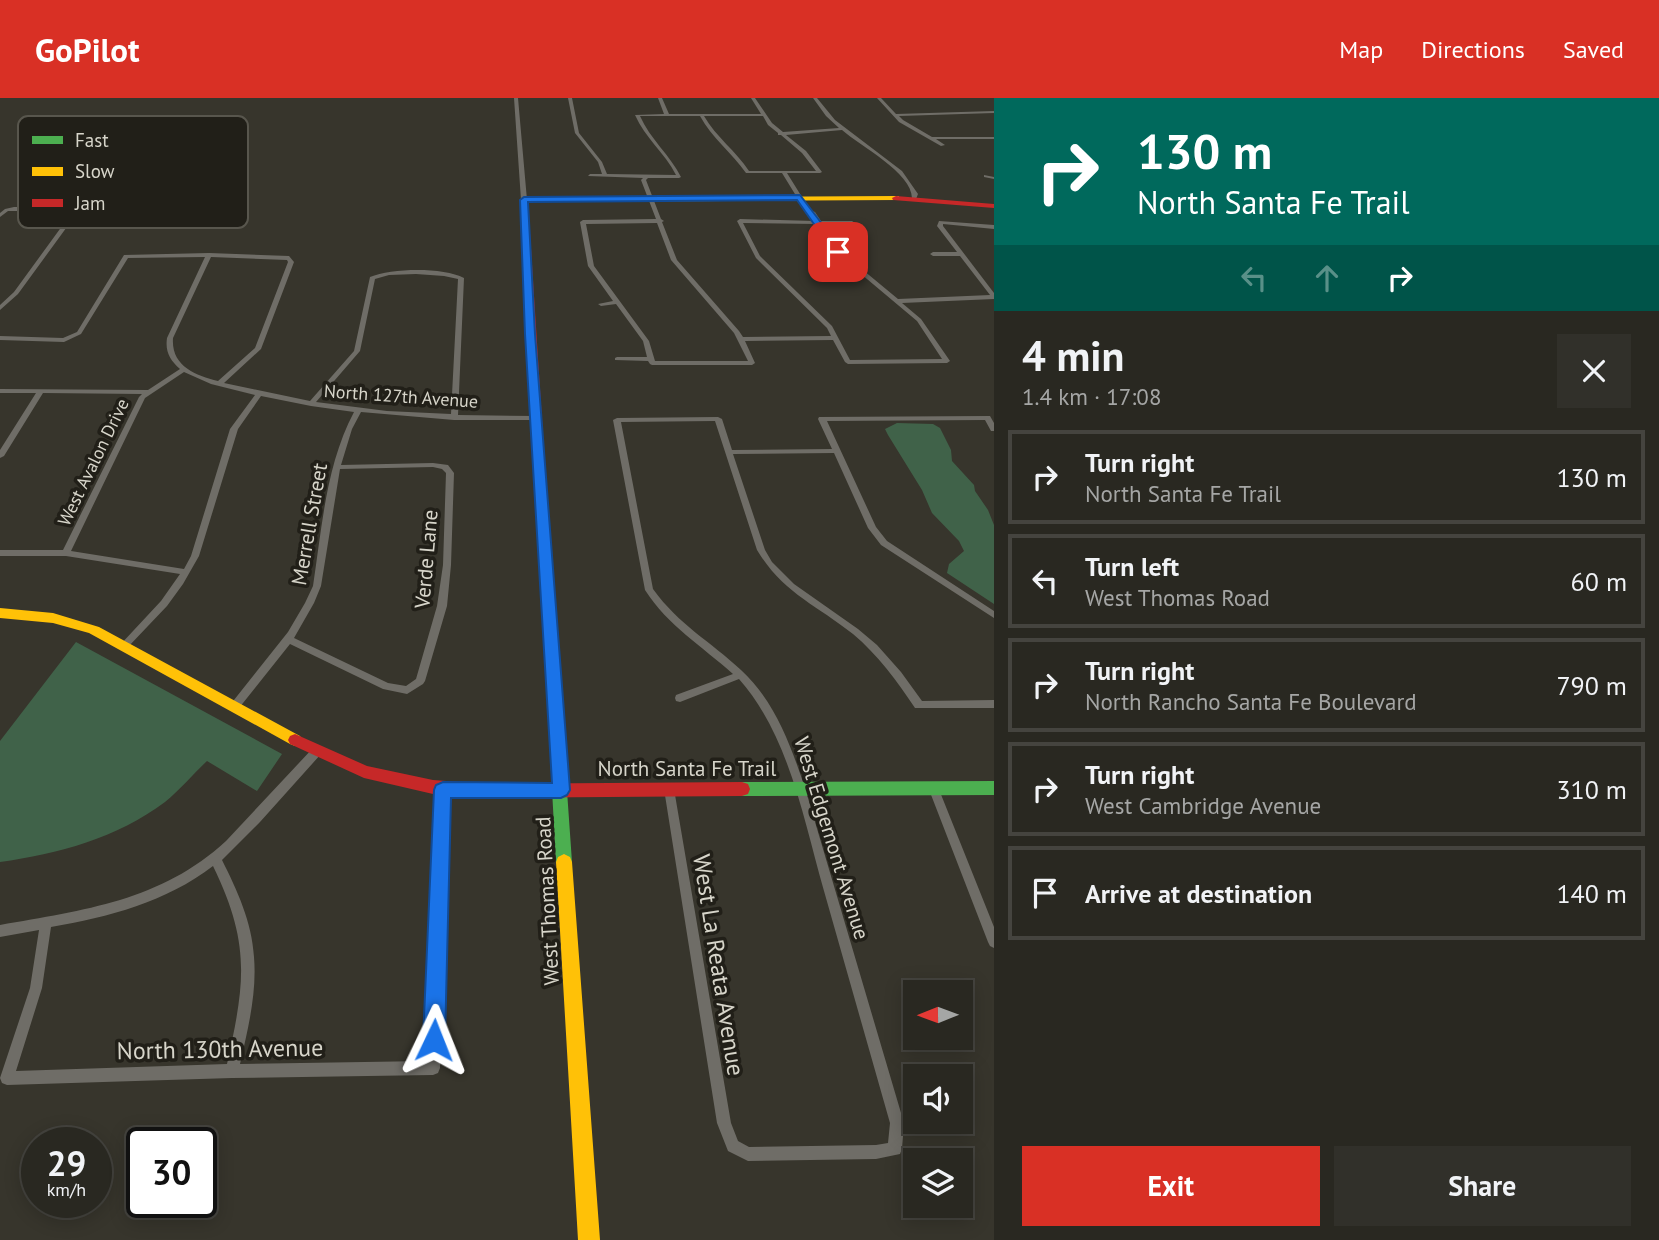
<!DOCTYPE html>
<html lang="en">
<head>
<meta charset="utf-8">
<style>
	:root { --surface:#292821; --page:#31302a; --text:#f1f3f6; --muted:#a5a6a5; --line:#45443f; --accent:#d93025 }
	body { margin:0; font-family:"PT Sans",sans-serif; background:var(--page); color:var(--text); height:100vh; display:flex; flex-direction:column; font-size:26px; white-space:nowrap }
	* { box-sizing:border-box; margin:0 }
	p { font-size:23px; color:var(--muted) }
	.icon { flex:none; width:38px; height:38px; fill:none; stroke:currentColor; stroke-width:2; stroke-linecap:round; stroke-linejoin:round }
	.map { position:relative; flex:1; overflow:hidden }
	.details { display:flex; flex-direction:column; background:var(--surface); width:665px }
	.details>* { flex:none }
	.hud { background:#00695c; color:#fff; overflow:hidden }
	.needle { width:46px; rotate:269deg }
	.buttons { position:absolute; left:903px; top:882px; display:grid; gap:14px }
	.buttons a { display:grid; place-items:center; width:70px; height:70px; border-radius:0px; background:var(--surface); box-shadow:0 4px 18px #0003,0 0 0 2px var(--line); font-size:35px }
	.speed { position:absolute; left:21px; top:1029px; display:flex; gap:14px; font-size:35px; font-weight:700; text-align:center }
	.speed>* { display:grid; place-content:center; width:91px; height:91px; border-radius:50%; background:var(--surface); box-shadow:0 4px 18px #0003,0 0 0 2px var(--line); line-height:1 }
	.speed small { font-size:18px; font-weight:400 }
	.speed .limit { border:4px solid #111; border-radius:10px; background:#fff; color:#111 }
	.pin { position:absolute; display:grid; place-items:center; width:60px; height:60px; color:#fff; margin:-30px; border-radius:14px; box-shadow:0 4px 10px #0006 }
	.me { position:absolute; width:77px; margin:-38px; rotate:2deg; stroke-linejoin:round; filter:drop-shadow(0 0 5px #0008) }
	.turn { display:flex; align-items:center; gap:24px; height:147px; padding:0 28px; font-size:32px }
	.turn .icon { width:91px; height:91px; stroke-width:2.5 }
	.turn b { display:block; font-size:49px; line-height:60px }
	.lanes { display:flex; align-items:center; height:66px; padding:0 28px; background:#0003; justify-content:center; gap:35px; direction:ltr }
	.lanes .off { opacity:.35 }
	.round { display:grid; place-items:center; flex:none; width:74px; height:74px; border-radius:0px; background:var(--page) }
	.summary { display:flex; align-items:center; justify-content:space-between; height:119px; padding:0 28px }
	h1 { font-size:42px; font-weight:800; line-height:52px }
	.button { display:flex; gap:14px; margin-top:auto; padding:14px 28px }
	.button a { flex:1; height:80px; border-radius:0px; background:var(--accent); color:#fff; font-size:28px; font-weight:800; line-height:80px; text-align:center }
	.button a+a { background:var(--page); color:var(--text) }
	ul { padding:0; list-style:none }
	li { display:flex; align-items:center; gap:21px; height:94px; margin:0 14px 10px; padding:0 14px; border:4px solid var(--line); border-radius:0px }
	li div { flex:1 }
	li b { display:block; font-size:26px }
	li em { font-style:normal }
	header { display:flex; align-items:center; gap:42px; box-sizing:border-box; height:98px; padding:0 35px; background:var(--accent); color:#fff }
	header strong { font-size:33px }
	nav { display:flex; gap:38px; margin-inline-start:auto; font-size:24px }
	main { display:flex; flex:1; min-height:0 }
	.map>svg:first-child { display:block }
	.green { fill:#406249 }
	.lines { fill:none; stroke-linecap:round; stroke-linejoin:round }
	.street { fill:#6f6d67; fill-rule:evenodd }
	.fast { fill:#4caf50; fill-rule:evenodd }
	.slow { fill:#ffc107; fill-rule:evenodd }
	.jam { fill:#c62828; fill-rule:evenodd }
	.route { fill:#1a73e8; stroke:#114b97; stroke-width:2 }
	.labels { text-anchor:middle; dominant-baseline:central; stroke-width:7; stroke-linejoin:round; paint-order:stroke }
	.far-street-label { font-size:18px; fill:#d7d5ca; stroke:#211f18 }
	.street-label { font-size:21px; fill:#d7d5ca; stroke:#211f18 }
	.near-street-label { font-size:24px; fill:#d7d5ca; stroke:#211f18 }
	.key { fill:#211f18; stroke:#58564d; stroke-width:2 }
	.key-label { font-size:19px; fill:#d7d5ca }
</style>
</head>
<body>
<header>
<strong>GoPilot</strong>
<nav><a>Map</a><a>Directions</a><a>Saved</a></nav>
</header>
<main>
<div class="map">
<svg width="994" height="1142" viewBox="0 0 994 1142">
	<rect width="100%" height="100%" fill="#37352c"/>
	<path class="green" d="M 897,325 L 933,326 L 940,330 L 951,352 L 952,363 L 974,387 L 975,393 L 988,412 L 994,427 L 994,506 L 947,475 L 949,466 L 964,453 L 959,443 L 932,415 L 922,392 L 888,337 L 885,331 Z
		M 76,544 L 282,656 L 257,693 L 207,663 C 193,676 180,692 165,704 C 117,740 58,756 0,764 L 0,643 Z"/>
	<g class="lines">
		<path class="street" d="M 514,0 L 518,0 L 527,102 L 524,104 L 521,102 Z
			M 568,0 L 572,0 L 579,35 L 602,64 L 607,76 L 676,77 C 665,55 645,40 635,17 L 664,16 L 658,0 L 662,0 L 669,16 L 761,16 L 751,0 L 755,0 L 772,25 L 783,34 L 839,30 L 826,18 L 813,0 L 817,0 L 835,22 L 902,73 L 918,96 L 916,101 L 912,101 C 913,75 860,48 842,32 L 786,37 L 806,53 L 822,74 L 820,75 L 787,75 L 810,112 L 815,114 L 821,123 L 852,123 L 855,125 L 852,127 L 823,126 L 840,153 L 898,201 L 990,197 L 960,158 L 933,158 L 930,156 L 933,154 L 957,154 L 937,128 L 939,123 L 994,127 L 994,131 L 943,126 L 943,128 L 994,195 L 994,201 L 902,205 L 921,221 L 950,263 L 947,265 L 848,266 L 845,264 L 833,242 L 745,243 L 755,265 L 752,267 L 652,267 L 650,266 L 648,263 L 615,262 L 615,260 L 617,259 L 647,259 L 643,243 L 616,206 L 601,208 L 598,206 L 613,203 L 588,168 L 580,124 L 583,122 L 656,121 L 641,82 L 643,80 L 588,78 L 590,76 L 602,76 L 598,64 L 575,35 ZM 640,18 L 700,18 C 712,40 732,55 746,75 L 782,75 L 806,114 L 811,116 L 815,123 L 740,121 L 737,123 L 756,160 L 827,230 L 831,238 L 743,239 L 739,233 L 677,162 L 662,124 L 664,123 L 661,121 L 646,82 L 648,80 L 679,80 L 681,79 C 670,57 650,41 640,18 ZM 704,18 L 763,18 L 768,27 L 778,35 L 778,37 L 781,37 L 802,55 L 816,73 L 749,73 C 736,53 716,39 704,18 ZM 657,125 L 671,162 L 734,235 L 748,263 L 655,263 L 649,243 L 594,168 L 586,126 ZM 743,125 L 817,126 L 836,155 L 917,223 L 942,261 L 850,262 L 832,228 L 760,158 Z
			M 877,0 L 881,0 L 896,16 L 994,13 L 994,15 L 899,18 L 903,22 L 932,39 L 994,39 L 994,41 L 936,41 L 945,47 L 941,48 L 899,24 Z
			M 984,77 L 994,79 L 994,81 L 984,79 Z
			M 14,109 L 77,109 L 80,111 L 18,196 L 0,212 L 0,207 L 14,194 L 73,113 L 8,113 L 0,119 L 0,115 L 5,111 Z
			M 209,155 L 289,158 L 294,164 L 261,251 L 224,285 L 310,303 L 354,253 L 370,179 C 392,170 443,169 464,180 L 458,317 L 536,318 L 540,320 L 536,322 L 454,322 L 361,314 L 352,331 L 341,367 L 433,365 L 448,367 L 454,375 L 451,467 L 447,508 L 425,583 L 423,586 L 407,596 L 383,591 L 290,546 L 239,610 L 231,610 L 230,607 L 288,534 L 305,505 L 313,488 C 322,429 326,367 354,314 L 311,308 L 261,298 L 238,331 L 199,458 L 183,486 L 167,508 L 128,549 L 122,549 L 120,547 L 161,503 L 180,476 L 66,458 L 0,458 L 0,452 L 63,452 L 139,299 L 142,296 L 43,295 L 4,358 L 0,360 L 0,352 L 36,295 L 0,295 L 0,291 L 148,292 L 180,271 C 170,262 165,254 167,240 L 205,159 L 128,160 L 81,236 L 64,244 L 0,242 L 0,238 L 63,240 L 77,234 L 124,157 ZM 211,159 L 287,162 L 288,164 L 255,250 L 218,283 C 195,277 171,268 173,240 ZM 416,176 L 444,178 L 458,181 L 451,316 L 387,313 L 316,304 L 360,253 L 375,181 L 389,177 ZM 184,274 L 211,286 L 255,297 L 230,331 L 191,458 L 184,471 L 71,453 L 145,300 ZM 433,369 L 442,371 L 446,375 L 443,467 L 437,508 L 416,581 L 406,588 L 388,585 L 294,540 L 314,505 L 321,488 L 340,371 Z
			M 987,318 L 990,318 L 994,325 L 994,333 L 991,333 L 985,322 L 827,323 L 876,429 L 887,443 L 994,513 L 994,520 L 881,447 L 868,430 L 834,355 L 733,356 L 765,452 L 772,464 L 794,486 L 858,531 L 877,547 L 901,574 L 922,603 L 994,602 L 994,610 L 915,610 C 897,583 878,557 853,536 C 815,506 783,495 757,452 L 715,323 L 621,324 L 653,491 C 679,527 710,543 741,572 C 775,603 791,648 805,690 L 904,1025 L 902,1051 L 900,1056 L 876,1061 L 748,1063 L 728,1053 L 717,1025 L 664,691 L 665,688 L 669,686 L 673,688 L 674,691 L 731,1025 L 738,1043 L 749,1049 L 876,1047 L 888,1045 L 890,1025 C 868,948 846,870 824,793 C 804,723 789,637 739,581 L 680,604 L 676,603 L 675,600 L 676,597 L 733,576 C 702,548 668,528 645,492 L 613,322 L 617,320 L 718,319 L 722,321 L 732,352 L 832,351 L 818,321 L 819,319 Z
			M 317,649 L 321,650 L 322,653 L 321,656 L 260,724 L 222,762 C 237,792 252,824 254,859 C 257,895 248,931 240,966 L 427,963 L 438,692 L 439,689 L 443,687 L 447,689 L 448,692 L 440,970 L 438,975 L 433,977 L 232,980 L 7,987 L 2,985 L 0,980 L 30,890 L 39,832 L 0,839 L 0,827 C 84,812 161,803 226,743 L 313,650 ZM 213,768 C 251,846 245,885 227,966 L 16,973 L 42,890 L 51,829 C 109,819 166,804 213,768 Z
			M 933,684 L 937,686 L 938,689 L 994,829 L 994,850 L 990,848 L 988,844 L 928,689 L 929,686 Z"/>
		<path class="fast" d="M 547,489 L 553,493 L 572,764 L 570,769 L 564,772 L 558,769 L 556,764 L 541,493 Z
			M 994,683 L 994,697 L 742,698 L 736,696 L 734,691 L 736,686 L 742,684 Z"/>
		<path class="slow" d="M 896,98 L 899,98 L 899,102 L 560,104 L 556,102 L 560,100 Z
			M 0,510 L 53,515 L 99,529 L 300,638 L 302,642 L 300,646 L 295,648 L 290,646 L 89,535 L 53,525 L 0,520 Z
			M 564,756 L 570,759 L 572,764 L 600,1142 L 578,1142 L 556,764 L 558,759 Z"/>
		<path class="jam" d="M 896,98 L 994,106 L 994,110 L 893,102 L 892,100 Z
			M 524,100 L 560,100 L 564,102 L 560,104 L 528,104 L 553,493 L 547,497 L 541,493 L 520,102 Z
			M 295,636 L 367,668 L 433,682 L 487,686 L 742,684 L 748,686 L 750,691 L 748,696 L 742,698 L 487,700 L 433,696 L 364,680 L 290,646 L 288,642 L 290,638 Z"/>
	</g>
	<path class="route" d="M 800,97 L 842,152 L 842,156 L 835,156 L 797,102 L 528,104 L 535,236 L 570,692 L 567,697 L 561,700 L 451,700 L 445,942 L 442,950 L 434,953 L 426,950 L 423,942 L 434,692 L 436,687 L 443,684 L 552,685 L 525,236 L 520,102 L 524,99 Z"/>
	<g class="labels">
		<g class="far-street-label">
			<text transform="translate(401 298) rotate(4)">North 127th Avenue</text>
			<text transform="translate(93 364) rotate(-64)">West Avalon Drive</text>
		</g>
		<g class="street-label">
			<text transform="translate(309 426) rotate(-80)">Merrell Street</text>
			<text transform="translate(426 461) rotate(-85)">Verde Lane</text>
			<text x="687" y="670">North Santa Fe Trail</text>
			<text transform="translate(832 740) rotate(73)">West Edgemont Avenue</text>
			<text transform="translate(547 803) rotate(-93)">West Thomas Road</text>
		</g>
		<g class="near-street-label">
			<text transform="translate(719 867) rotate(81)">West La Reata Avenue</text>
			<text transform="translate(220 951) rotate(-1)">North 130th Avenue</text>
		</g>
	</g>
	<rect x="18" y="18" width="230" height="112" rx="10" class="key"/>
	<rect x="32" y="38" width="31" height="8" fill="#4caf50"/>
	<rect x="32" y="69" width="31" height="9" fill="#ffc107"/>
	<rect x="32" y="101" width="31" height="8" fill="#c62828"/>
	<g class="key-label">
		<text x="75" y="49">Fast</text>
		<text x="75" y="80">Slow</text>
		<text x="75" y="112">Jam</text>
	</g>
</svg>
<div class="buttons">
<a><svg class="needle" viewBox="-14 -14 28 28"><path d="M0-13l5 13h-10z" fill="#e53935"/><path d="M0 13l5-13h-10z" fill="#a5a6a5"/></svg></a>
<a><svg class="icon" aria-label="sound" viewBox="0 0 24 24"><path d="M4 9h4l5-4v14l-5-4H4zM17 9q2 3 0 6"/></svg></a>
<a><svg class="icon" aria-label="layers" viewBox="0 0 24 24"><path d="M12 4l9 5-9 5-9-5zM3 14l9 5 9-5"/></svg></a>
</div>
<div class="speed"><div>29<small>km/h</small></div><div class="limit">30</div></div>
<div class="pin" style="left:838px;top:154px;background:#d93025"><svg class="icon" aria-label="arrive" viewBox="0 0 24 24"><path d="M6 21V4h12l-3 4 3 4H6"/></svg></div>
<svg class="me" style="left:434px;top:942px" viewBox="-20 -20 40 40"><path d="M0-17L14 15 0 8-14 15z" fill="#1a73e8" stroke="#fff" stroke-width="4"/></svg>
</div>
<section class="details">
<div class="hud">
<div class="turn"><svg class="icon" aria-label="right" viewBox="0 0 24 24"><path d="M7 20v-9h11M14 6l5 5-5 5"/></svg><div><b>130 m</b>North Santa Fe Trail</div></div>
<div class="lanes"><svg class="icon off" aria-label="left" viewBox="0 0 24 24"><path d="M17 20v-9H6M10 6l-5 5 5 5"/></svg><svg class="icon off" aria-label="ahead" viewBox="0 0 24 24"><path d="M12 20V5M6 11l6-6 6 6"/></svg><svg class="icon" aria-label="right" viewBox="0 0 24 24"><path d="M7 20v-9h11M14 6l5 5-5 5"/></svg></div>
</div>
<div class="summary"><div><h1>4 min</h1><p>1.4 km · 17:08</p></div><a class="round"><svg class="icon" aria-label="close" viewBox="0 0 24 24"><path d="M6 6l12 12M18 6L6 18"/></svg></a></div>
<ul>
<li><svg class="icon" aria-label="right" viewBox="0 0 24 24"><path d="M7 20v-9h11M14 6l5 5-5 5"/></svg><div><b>Turn right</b><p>North Santa Fe Trail</p></div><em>130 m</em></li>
<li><svg class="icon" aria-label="left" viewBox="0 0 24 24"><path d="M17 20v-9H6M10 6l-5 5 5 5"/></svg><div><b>Turn left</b><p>West Thomas Road</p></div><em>60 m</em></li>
<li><svg class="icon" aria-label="right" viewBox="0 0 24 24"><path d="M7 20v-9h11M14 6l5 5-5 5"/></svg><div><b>Turn right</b><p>North Rancho Santa Fe Boulevard</p></div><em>790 m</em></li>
<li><svg class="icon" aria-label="right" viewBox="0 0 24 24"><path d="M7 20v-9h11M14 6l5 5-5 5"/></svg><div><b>Turn right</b><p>West Cambridge Avenue</p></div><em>310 m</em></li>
<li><svg class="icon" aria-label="arrive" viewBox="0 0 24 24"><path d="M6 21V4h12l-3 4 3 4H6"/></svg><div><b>Arrive at destination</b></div><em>140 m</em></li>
</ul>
<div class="button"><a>Exit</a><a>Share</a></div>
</section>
</main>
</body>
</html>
